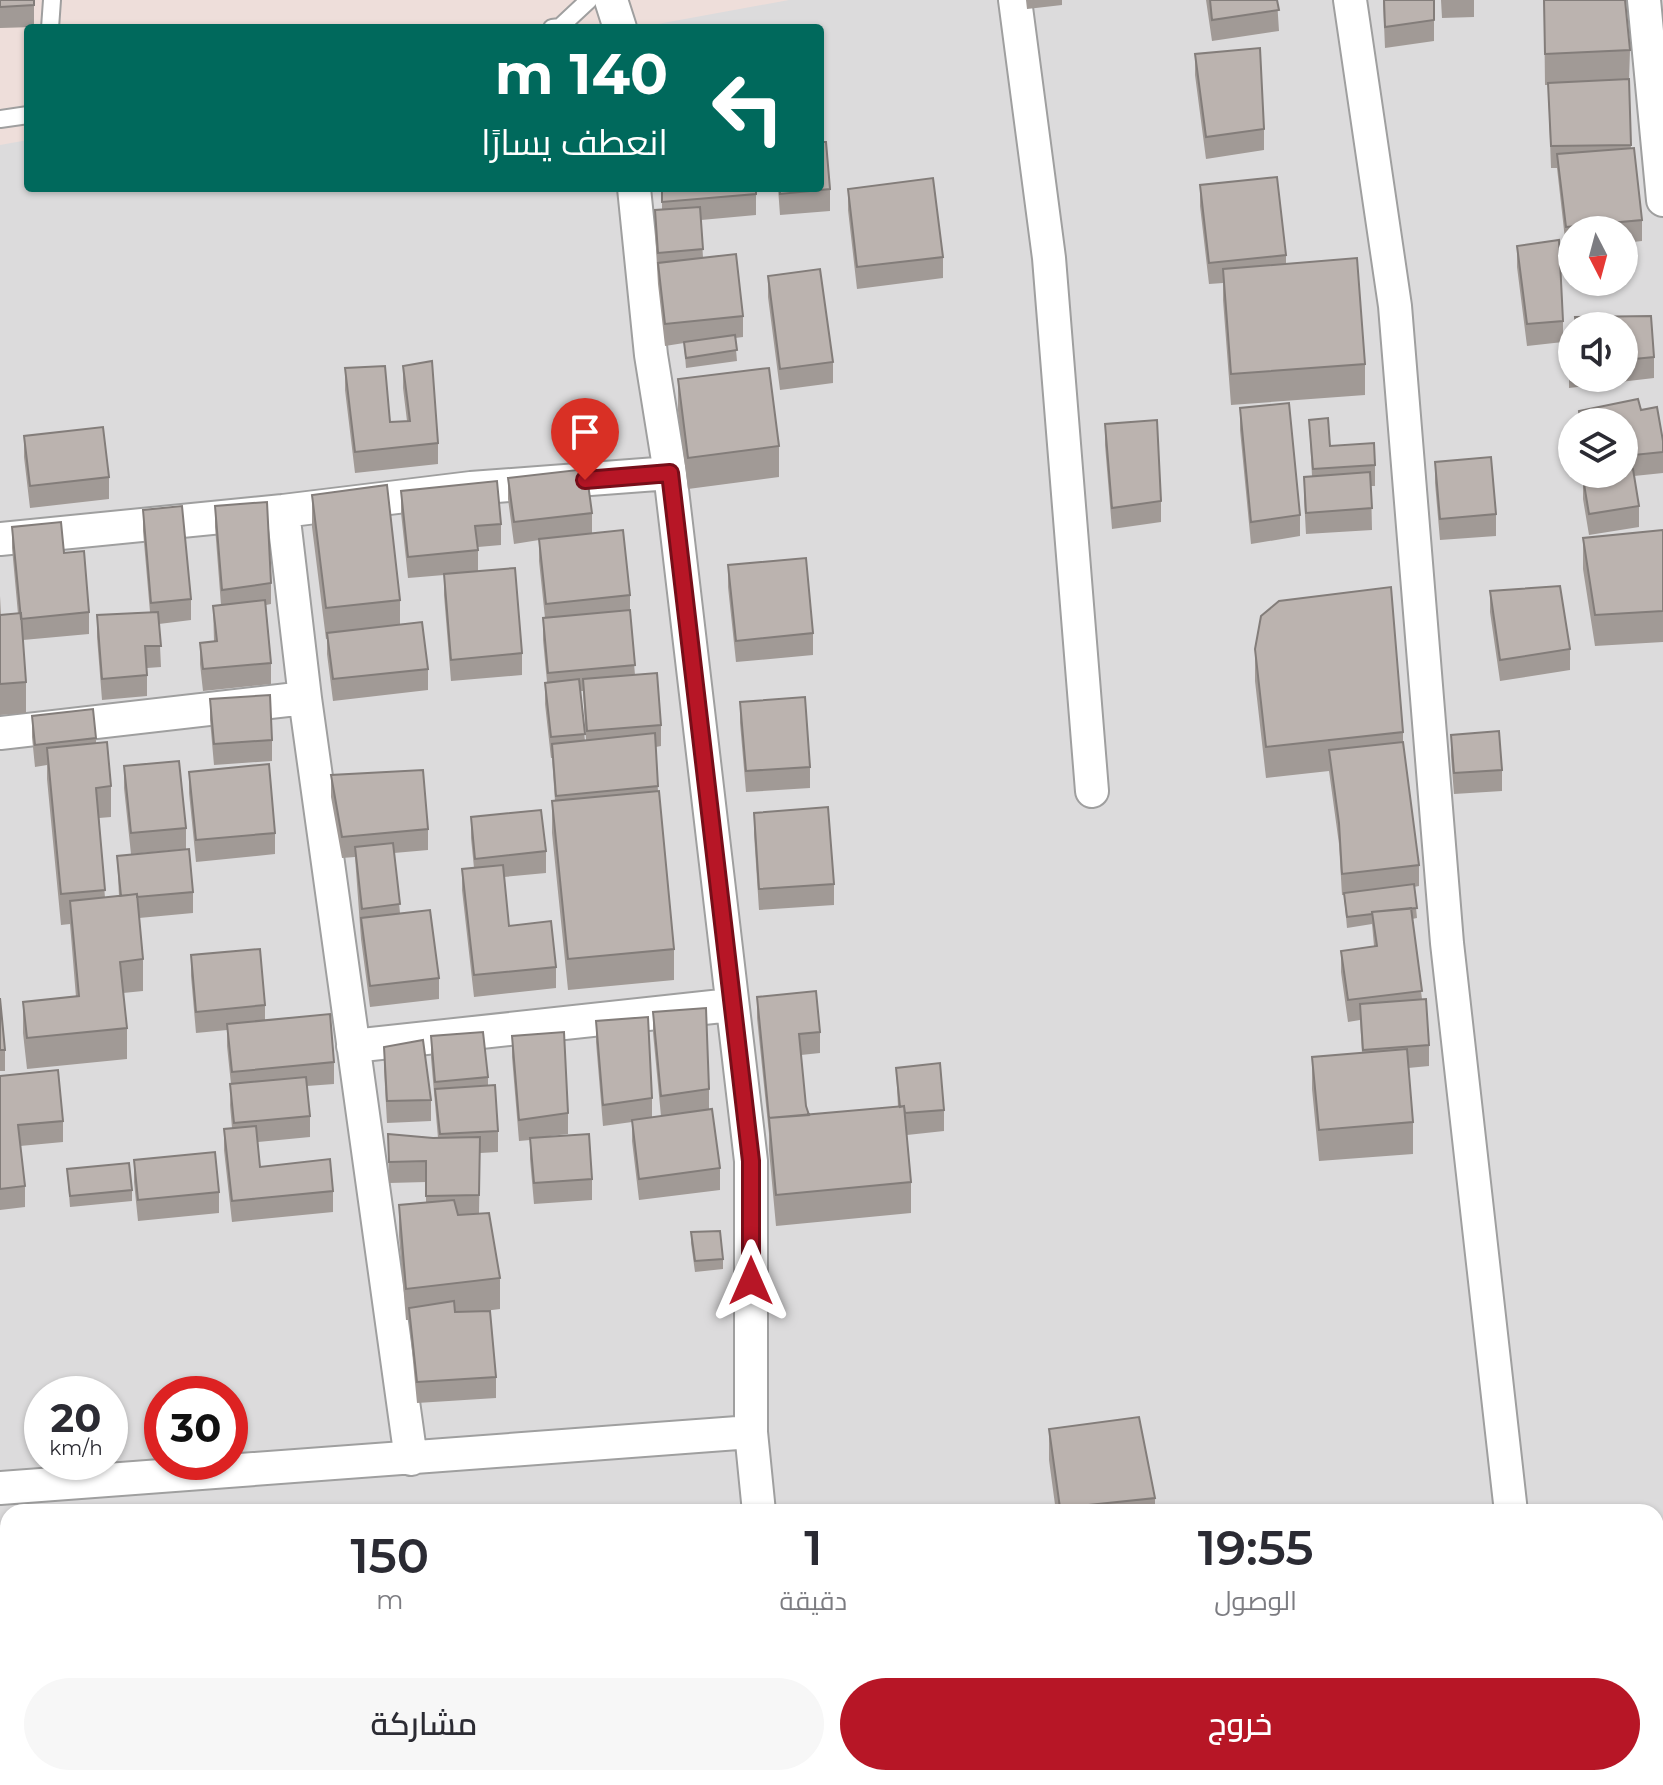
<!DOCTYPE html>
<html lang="ar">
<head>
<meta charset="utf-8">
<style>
	:root { --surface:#fff; --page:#f7f7f7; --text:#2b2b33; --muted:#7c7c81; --accent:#b71626 }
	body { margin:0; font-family:Montserrat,Cairo,sans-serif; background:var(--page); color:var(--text); direction:rtl; height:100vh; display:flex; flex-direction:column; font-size:30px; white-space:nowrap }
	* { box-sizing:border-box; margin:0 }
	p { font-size:26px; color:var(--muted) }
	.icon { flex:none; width:44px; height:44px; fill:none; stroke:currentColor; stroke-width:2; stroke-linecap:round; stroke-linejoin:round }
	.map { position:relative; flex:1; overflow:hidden; direction:ltr }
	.panel { position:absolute; left:0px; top:1504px; width:1664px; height:282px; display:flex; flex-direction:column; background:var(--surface); border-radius:24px 24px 0 0; box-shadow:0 2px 6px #0004; direction:rtl }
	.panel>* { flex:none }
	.banner { position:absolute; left:24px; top:24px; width:800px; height:168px; border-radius:8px; box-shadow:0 2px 6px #0004; direction:rtl; background:#00695c; color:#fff; overflow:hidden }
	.needle { width:52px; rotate:174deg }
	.tools { position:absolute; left:1558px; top:216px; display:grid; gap:16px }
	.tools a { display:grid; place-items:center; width:80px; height:80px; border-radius:50%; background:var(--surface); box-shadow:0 2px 6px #0004; font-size:40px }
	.speed { position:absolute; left:24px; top:1376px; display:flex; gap:16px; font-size:40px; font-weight:700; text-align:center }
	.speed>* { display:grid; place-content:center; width:104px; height:104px; border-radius:50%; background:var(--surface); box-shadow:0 2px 6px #0004; line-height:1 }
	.speed small { font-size:20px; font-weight:400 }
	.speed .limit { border:12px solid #d22; background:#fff; color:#111 }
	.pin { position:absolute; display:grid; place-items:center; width:68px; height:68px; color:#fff; margin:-82px -34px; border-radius:50% 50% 50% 0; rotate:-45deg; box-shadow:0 0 8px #0007 }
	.pin .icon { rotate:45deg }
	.me { position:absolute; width:88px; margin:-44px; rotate:0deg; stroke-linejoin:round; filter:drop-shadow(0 0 6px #0008) }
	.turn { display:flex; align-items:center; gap:28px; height:168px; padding:0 24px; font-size:36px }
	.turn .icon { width:104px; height:104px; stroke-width:2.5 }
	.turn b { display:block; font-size:56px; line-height:68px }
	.eta { display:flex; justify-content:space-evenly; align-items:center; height:136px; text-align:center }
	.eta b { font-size:48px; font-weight:600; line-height:56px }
	.action { display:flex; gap:16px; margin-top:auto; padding:16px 24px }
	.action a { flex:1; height:92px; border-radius:48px; background:var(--accent); color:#fff; font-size:32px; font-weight:600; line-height:92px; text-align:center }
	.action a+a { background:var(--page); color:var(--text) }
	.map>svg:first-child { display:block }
	.residential { fill:#dcdbdc; fill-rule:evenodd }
	.military { fill:#eededa }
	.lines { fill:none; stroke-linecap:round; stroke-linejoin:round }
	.lane-casing { stroke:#9f9f9f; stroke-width:20 }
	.street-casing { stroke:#9f9f9f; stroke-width:36 }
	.lane { stroke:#fff; stroke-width:16 }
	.street { stroke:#fff; stroke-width:32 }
	.wall { fill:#a19a96; fill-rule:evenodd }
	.building { fill:#bbb3af; stroke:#837d7a; stroke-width:2 }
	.route-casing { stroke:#770e19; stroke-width:20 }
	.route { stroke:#b71626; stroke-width:14 }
</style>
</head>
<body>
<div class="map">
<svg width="1663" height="1785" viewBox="0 0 1663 1785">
	<rect width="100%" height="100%" fill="#eeeae6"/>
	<path class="residential" d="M 0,0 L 1663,0 L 1663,1785 L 0,1785 ZM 28,28 L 820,28 L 820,188 L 28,188 ZM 1572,230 L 1624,230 L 1624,282 L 1572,282 ZM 1572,326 L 1624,326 L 1624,378 L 1572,378 ZM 1572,422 L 1624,422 L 1624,474 L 1572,474 ZM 42,1394 L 110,1394 L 110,1462 L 42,1462 ZM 162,1394 L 230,1394 L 230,1462 L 162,1462 ZM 8,1512 L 1656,1512 L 1656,1778 L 8,1778 Z"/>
	<path class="military" d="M 0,0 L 789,0 L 636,28 L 28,28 L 28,140 L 0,145 Z"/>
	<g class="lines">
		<g class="lane-casing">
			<path id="lane" d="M 50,28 L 52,0
				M 552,28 L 560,27 L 589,0
				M 0,119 L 28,115"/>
		</g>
		<g class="street-casing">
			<path id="street" d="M 611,0 L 620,28
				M 1015,0 L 1049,258 L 1092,791
				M 1350,0 L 1395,306 L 1447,943 L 1511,1512
				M 1644,0 L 1663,200
				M 634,188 L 651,355 L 670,473 L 751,1161 L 751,1432 L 759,1512
				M 283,511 L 305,698 L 411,1459
				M 0,539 L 283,511 L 471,488 L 670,473
				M 0,733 L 305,698
				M 353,1046 L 731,1005
				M 0,1488 L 751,1432
				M 1656,1582 L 1663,1580
				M 977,1778 L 977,1785
				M 658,1785 L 694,1778"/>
		</g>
		<use href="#lane" class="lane"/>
		<use href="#street" class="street"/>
	</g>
	<path class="wall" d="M 0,0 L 34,0 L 34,27 L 0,28 Z
		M 1026,0 L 1062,0 L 1062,5 L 1027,9 Z
		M 1206,0 L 1277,0 L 1279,31 L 1212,41 Z
		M 1383,0 L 1434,0 L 1434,41 L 1385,48 Z
		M 1441,0 L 1474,0 L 1474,17 L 1442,18 Z
		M 1544,0 L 1625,0 L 1630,50 L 1629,81 L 1631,148 L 1642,220 L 1642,241 L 1624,243 L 1624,230 L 1572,230 L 1572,248 L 1566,248 L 1557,168 L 1551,168 L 1548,85 L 1545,85 Z
		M 1195,54 L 1264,129 L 1264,150 L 1206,159 L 1195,75 Z
		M 1200,185 L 1286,255 L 1286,264 L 1365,364 L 1365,395 L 1231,405 L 1223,300 L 1223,283 L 1209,284 L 1200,206 Z
		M 662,188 L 756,194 L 756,215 L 701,220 L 703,258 L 743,316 L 743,337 L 735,338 L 737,361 L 686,368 L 684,343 L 665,346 L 658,284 L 655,231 L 655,210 L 662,209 Z
		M 778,188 L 820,188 L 830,189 L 830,211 L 780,215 Z
		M 848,189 L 943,257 L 943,278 L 857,289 L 848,210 Z
		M 1517,246 L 1563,321 L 1563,342 L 1527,346 L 1517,267 Z
		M 768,276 L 833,362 L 833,383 L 780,390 L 768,297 Z
		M 1624,326 L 1654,357 L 1654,378 L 1569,388 L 1569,367 L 1572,335 L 1572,378 L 1624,378 Z
		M 403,366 L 438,443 L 438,464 L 355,473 L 345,390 L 345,368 L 390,422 L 407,421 L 403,388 Z
		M 678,379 L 779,446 L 779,477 L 688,489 L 678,411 Z
		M 1240,408 L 1300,515 L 1300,536 L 1251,544 L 1240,430 Z
		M 1641,410 L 1663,441 L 1663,473 L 1634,476 L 1639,506 L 1639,527 L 1589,535 L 1583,499 L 1583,474 L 1624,474 L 1624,422 L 1579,422 L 1579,411 Z
		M 1309,420 L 1330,446 L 1375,465 L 1375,486 L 1371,486 L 1372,530 L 1306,534 L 1304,498 L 1304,477 L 1312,476 Z
		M 1105,424 L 1161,501 L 1161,522 L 1112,529 L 1105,445 Z
		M 24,436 L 109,477 L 109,499 L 30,508 L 24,457 Z
		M 1435,462 L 1496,514 L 1496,536 L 1440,540 L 1435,483 Z
		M 508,478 L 592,513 L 592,534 L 630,595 L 630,616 L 635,675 L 661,725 L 661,746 L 656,747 L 658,792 L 674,949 L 674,980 L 568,990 L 552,833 L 552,801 L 555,801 L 552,758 L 551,758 L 545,704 L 545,683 L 547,682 L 543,640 L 543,618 L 545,618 L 539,561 L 539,540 L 514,544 L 508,499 ZM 580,691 L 583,691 L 586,740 L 585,741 Z
		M 401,491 L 501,524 L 501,545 L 478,547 L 478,571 L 522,653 L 522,675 L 451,681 L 444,595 L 444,575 L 408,578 L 401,513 Z
		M 312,495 L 400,600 L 400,624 L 428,669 L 428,690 L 333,701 L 327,654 L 327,639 L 326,639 L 312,527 Z
		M 215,506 L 271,583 L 271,604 L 266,605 L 271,663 L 271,684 L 203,691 L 200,664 L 200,643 L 214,641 L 213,606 L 221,605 L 215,527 Z
		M 143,510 L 191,599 L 191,620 L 159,624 L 161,667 L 147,668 L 147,696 L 102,700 L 97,637 L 97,615 L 150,612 L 143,531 Z
		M 12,527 L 64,553 L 89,612 L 89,634 L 23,640 L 26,682 L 26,713 L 0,715 L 0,596 L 1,615 L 18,614 L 12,548 Z
		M 1663,530 L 1663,642 L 1595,646 L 1583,569 L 1583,538 Z
		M 728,565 L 813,633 L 813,655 L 736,662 L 728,587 Z
		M 1490,591 L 1570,649 L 1570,670 L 1500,681 L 1490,612 Z
		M 1255,649 L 1403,732 L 1403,742 L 1419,865 L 1419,886 L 1414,887 L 1417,918 L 1412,919 L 1422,999 L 1429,1045 L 1429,1066 L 1408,1068 L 1413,1122 L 1413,1154 L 1319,1161 L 1312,1089 L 1312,1057 L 1362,1053 L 1360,1020 L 1348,1022 L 1341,972 L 1341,951 L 1374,946 L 1372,924 L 1347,928 L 1344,895 L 1342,895 L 1339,844 L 1329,771 L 1266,778 L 1255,681 Z
		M 210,699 L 272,740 L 272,761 L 214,765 L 210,720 Z
		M 740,702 L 810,767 L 810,788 L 746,792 L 740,723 Z
		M 32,716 L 96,738 L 96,743 L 111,786 L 111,817 L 99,818 L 105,898 L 119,896 L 117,856 L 193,892 L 193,913 L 139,918 L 143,959 L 143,991 L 123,993 L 127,1028 L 127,1059 L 27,1069 L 23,1033 L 23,1002 L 76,997 L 70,924 L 61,925 L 47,779 L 47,765 L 35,767 L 32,737 Z
		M 1451,735 L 1502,770 L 1502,791 L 1454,794 L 1451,756 Z
		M 124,766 L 186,828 L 186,849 L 131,854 L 124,788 Z
		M 189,772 L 275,833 L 275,854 L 196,862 L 189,793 Z
		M 331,775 L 428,829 L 428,850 L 394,853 L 400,913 L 439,978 L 439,999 L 370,1007 L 361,939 L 355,857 L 342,858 L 331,797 Z
		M 754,813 L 834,884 L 834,905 L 759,910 L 754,834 Z
		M 471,817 L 546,851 L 546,873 L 504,877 L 509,926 L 556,967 L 556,988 L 474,997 L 462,890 L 462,869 L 474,868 L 471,838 Z
		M 191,955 L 265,1005 L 265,1021 L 334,1062 L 334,1084 L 307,1086 L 310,1116 L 310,1137 L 258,1142 L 260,1167 L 333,1191 L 333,1212 L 232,1222 L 224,1150 L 224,1129 L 232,1128 L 230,1105 L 231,1084 L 227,1046 L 227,1030 L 196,1033 L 191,976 Z
		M 757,997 L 820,1032 L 820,1053 L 801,1055 L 806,1106 L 809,1115 L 898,1107 L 896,1068 L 944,1110 L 944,1131 L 907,1135 L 911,1182 L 911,1213 L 776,1226 L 769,1150 L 769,1134 L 757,1018 Z
		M 0,998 L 5,1050 L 5,1071 L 0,1071 Z
		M 653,1012 L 709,1089 L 709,1110 L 720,1168 L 720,1190 L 639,1200 L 632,1141 L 632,1122 L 603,1126 L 596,1042 L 596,1021 L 652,1098 L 652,1117 L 661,1116 L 653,1033 Z
		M 431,1036 L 488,1077 L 488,1086 L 498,1131 L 498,1152 L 480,1153 L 479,1213 L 500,1278 L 500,1309 L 484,1311 L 496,1377 L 496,1398 L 417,1403 L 409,1320 L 406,1320 L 399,1236 L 399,1205 L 426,1202 L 426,1182 L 389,1183 L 388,1134 L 438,1138 L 431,1058 Z
		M 512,1036 L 568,1113 L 568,1134 L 550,1136 L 592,1179 L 592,1200 L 534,1204 L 530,1159 L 530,1140 L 519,1141 L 512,1057 Z
		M 384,1047 L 431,1100 L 431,1121 L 387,1123 L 384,1069 Z
		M 0,1076 L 63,1121 L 63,1142 L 20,1146 L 25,1186 L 25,1207 L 0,1210 Z
		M 134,1160 L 219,1192 L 219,1213 L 138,1221 L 134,1182 Z
		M 67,1169 L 132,1190 L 132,1201 L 70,1207 Z
		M 691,1232 L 723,1259 L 723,1269 L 695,1272 L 691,1243 Z
		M 1049,1429 L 1155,1498 L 1155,1512 L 1056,1512 L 1049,1460 Z
		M 260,1778 L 333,1778 L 334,1785 L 260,1785 Z
		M 444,1778 L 458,1778 L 458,1785 L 445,1785 Z
		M 1573,1778 L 1656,1778 L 1663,1785 L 1574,1785 Z"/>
	<path class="building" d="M 0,0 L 34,0 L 34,5 L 0,7 Z
		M 1210,0 L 1277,0 L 1279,10 L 1212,20 Z
		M 1384,0 L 1434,0 L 1434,20 L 1385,27 Z
		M 1544,0 L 1625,0 L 1630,50 L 1545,54 Z
		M 1260,48 L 1264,129 L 1206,137 L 1195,54 Z
		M 1629,79 L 1631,145 L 1551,146 L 1548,83 Z
		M 820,142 L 826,142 L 830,189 L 780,194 L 780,188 L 820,188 Z
		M 1634,148 L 1642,220 L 1566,227 L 1557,154 Z
		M 1277,177 L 1286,255 L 1209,263 L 1200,185 Z
		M 933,178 L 943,257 L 857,267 L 848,189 Z
		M 662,188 L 756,188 L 756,194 L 662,202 Z
		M 700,207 L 703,249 L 658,253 L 655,210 Z
		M 1559,240 L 1563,321 L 1527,324 L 1517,246 Z
		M 736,254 L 743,316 L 665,324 L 658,263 Z
		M 1357,258 L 1365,364 L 1231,374 L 1223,269 Z
		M 820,269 L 833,362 L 780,369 L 768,276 Z
		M 1651,316 L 1654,357 L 1624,360 L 1624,326 L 1576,326 L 1575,317 Z
		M 735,335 L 737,350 L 686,358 L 684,342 Z
		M 1572,335 L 1572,366 L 1569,367 L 1570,338 Z
		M 432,361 L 438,443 L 355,452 L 345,368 L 385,366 L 390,422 L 410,421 L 403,366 Z
		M 769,368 L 779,446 L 688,458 L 678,379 Z
		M 1638,399 L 1641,410 L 1657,407 L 1663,441 L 1663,452 L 1624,456 L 1624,422 L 1580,422 L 1579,411 Z
		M 1289,403 L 1300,515 L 1251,522 L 1240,408 Z
		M 1328,418 L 1330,446 L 1374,443 L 1375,465 L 1313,469 L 1309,420 Z
		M 1157,420 L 1161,501 L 1112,508 L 1105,424 Z
		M 103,427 L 109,477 L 30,486 L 24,436 Z
		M 1491,457 L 1496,514 L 1440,519 L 1435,462 Z
		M 586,469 L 592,513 L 514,522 L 508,478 Z
		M 1633,469 L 1639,506 L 1589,514 L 1583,478 L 1604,474 L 1624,474 L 1624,471 Z
		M 1370,472 L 1372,508 L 1306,513 L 1304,477 Z
		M 497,481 L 501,524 L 475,526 L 478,550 L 408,557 L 401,491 Z
		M 387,485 L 400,600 L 326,608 L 312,495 Z
		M 267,502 L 271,583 L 222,590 L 215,506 Z
		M 182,506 L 191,599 L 151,603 L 143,510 Z
		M 61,522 L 64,553 L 84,551 L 89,612 L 21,619 L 12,527 Z
		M 623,530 L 630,595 L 546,604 L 539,539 Z
		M 1663,530 L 1663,611 L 1595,615 L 1583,538 Z
		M 806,558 L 813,633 L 736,641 L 728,565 Z
		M 515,568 L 522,653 L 451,660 L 444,574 Z
		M 1560,586 L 1570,649 L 1500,660 L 1490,591 Z
		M 1391,587 L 1403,732 L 1266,747 L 1255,649 L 1261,616 L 1279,601 Z
		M 265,600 L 271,663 L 203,669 L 200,643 L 217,641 L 213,606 Z
		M 630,610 L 635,665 L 548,673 L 543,618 Z
		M 158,612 L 161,646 L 145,646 L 147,675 L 102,679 L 97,615 Z
		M 21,613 L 26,682 L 0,684 L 0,615 Z
		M 422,622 L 428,669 L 333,679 L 327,633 Z
		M 657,673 L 661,725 L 587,731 L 583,679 Z
		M 579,679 L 585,734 L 551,737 L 545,683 Z
		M 270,695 L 272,740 L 214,744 L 210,699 Z
		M 805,697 L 810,767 L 746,771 L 740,702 Z
		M 93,709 L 96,738 L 35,745 L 32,716 Z
		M 1499,731 L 1502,770 L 1454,773 L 1451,735 Z
		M 655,733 L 658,786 L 556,796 L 552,744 Z
		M 107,742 L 111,786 L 96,788 L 105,890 L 61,894 L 47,748 Z
		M 1403,742 L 1419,865 L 1342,874 L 1339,823 L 1329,750 Z
		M 179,761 L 186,828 L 131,833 L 124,766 Z
		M 269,764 L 275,833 L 196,840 L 189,772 Z
		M 423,770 L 428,829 L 342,837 L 331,775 Z
		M 659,791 L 674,949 L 568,959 L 552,801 Z
		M 828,807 L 834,884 L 759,889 L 754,813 Z
		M 541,810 L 546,851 L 475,859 L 471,817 Z
		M 393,843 L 400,904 L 362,909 L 355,847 Z
		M 189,849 L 193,892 L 137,897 L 137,894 L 121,896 L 117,856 Z
		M 503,865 L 509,926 L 551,921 L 556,967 L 474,975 L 462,869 Z
		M 1414,884 L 1417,908 L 1372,912 L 1372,914 L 1347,917 L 1344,893 Z
		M 137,894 L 143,959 L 120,962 L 127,1028 L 27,1038 L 23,1002 L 79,996 L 70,901 Z
		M 1411,908 L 1422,991 L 1348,1000 L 1341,951 L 1377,946 L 1372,912 Z
		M 430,910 L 439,978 L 370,986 L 361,918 Z
		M 260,949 L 265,1005 L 196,1012 L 191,955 Z
		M 816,991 L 820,1032 L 799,1034 L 806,1106 L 809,1115 L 769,1118 L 757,997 Z
		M 0,998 L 5,1050 L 0,1050 Z
		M 1426,999 L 1429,1045 L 1363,1050 L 1360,1004 Z
		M 706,1008 L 709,1089 L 661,1096 L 653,1012 Z
		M 330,1014 L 334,1062 L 232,1072 L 227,1024 Z
		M 648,1017 L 652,1098 L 603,1105 L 596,1021 Z
		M 483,1032 L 488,1077 L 435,1082 L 431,1036 Z
		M 564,1032 L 568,1113 L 519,1120 L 512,1036 Z
		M 423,1040 L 431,1100 L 387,1101 L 384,1047 Z
		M 1407,1049 L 1413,1122 L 1319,1130 L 1312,1057 Z
		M 940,1063 L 944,1110 L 905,1113 L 904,1106 L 900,1107 L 896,1068 Z
		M 58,1070 L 63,1121 L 18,1125 L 25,1186 L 0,1189 L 0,1076 Z
		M 306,1077 L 310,1116 L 234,1123 L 230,1084 Z
		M 495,1085 L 498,1131 L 440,1134 L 435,1089 Z
		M 904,1106 L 911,1182 L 776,1195 L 769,1118 Z
		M 712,1109 L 720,1168 L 639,1179 L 632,1120 Z
		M 256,1126 L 260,1167 L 330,1159 L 333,1191 L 232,1201 L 224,1129 Z
		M 388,1134 L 433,1138 L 480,1137 L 479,1195 L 426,1196 L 426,1161 L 389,1162 Z
		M 589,1134 L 592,1179 L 534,1183 L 530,1138 Z
		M 215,1152 L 219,1192 L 138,1200 L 134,1160 Z
		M 129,1163 L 132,1190 L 70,1196 L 67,1169 Z
		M 454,1200 L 458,1215 L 489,1213 L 500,1278 L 406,1289 L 399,1205 Z
		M 720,1231 L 723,1259 L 695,1261 L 691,1232 Z
		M 454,1301 L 455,1312 L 490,1311 L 496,1377 L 417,1382 L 409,1308 Z
		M 1139,1417 L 1155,1498 L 1060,1508 L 1049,1429 Z
		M 1663,1602 L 1663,1785 L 1579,1785 L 1578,1778 L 1656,1778 L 1656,1603 Z
		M 261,1778 L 289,1778 L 290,1785 L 262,1785 Z
		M 298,1778 L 333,1778 L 334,1785 L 299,1785 Z
		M 399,1778 L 433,1778 L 434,1784 L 399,1785 Z
		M 771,1778 L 835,1778 L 836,1785 L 752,1785 L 752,1780 Z
		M 998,1778 L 1089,1778 L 1090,1785 L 998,1785 Z
		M 923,1783 L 923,1785 L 903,1785 Z"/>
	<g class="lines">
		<g class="route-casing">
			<path id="route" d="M 585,480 L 670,473 L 751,1161 L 751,1281"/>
		</g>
		<use href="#route" class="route"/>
	</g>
</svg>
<div class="tools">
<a><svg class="needle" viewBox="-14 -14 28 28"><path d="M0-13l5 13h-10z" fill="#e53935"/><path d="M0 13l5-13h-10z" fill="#7c7c81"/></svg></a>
<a><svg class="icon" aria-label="sound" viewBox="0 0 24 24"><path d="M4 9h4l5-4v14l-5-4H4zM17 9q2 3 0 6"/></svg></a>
<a><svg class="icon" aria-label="layers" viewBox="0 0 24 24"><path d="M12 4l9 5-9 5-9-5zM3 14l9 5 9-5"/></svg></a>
</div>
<div class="speed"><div>20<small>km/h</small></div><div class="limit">30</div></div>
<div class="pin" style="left:585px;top:480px;background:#d93025"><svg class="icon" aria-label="arrive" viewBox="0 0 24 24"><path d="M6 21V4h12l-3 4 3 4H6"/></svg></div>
<svg class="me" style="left:751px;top:1281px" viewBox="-20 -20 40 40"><path d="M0-17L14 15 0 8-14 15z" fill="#b71626" stroke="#fff" stroke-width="4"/></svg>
<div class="banner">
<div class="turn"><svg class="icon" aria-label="left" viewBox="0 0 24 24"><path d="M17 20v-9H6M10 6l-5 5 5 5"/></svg><div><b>140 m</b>انعطف يسارًا</div></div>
</div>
<section class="panel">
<div class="eta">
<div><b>19:55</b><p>الوصول</p></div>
<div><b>1</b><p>دقيقة</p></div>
<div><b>150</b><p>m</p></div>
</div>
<div class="action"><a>خروج</a><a>مشاركة</a></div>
</section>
</div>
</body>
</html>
